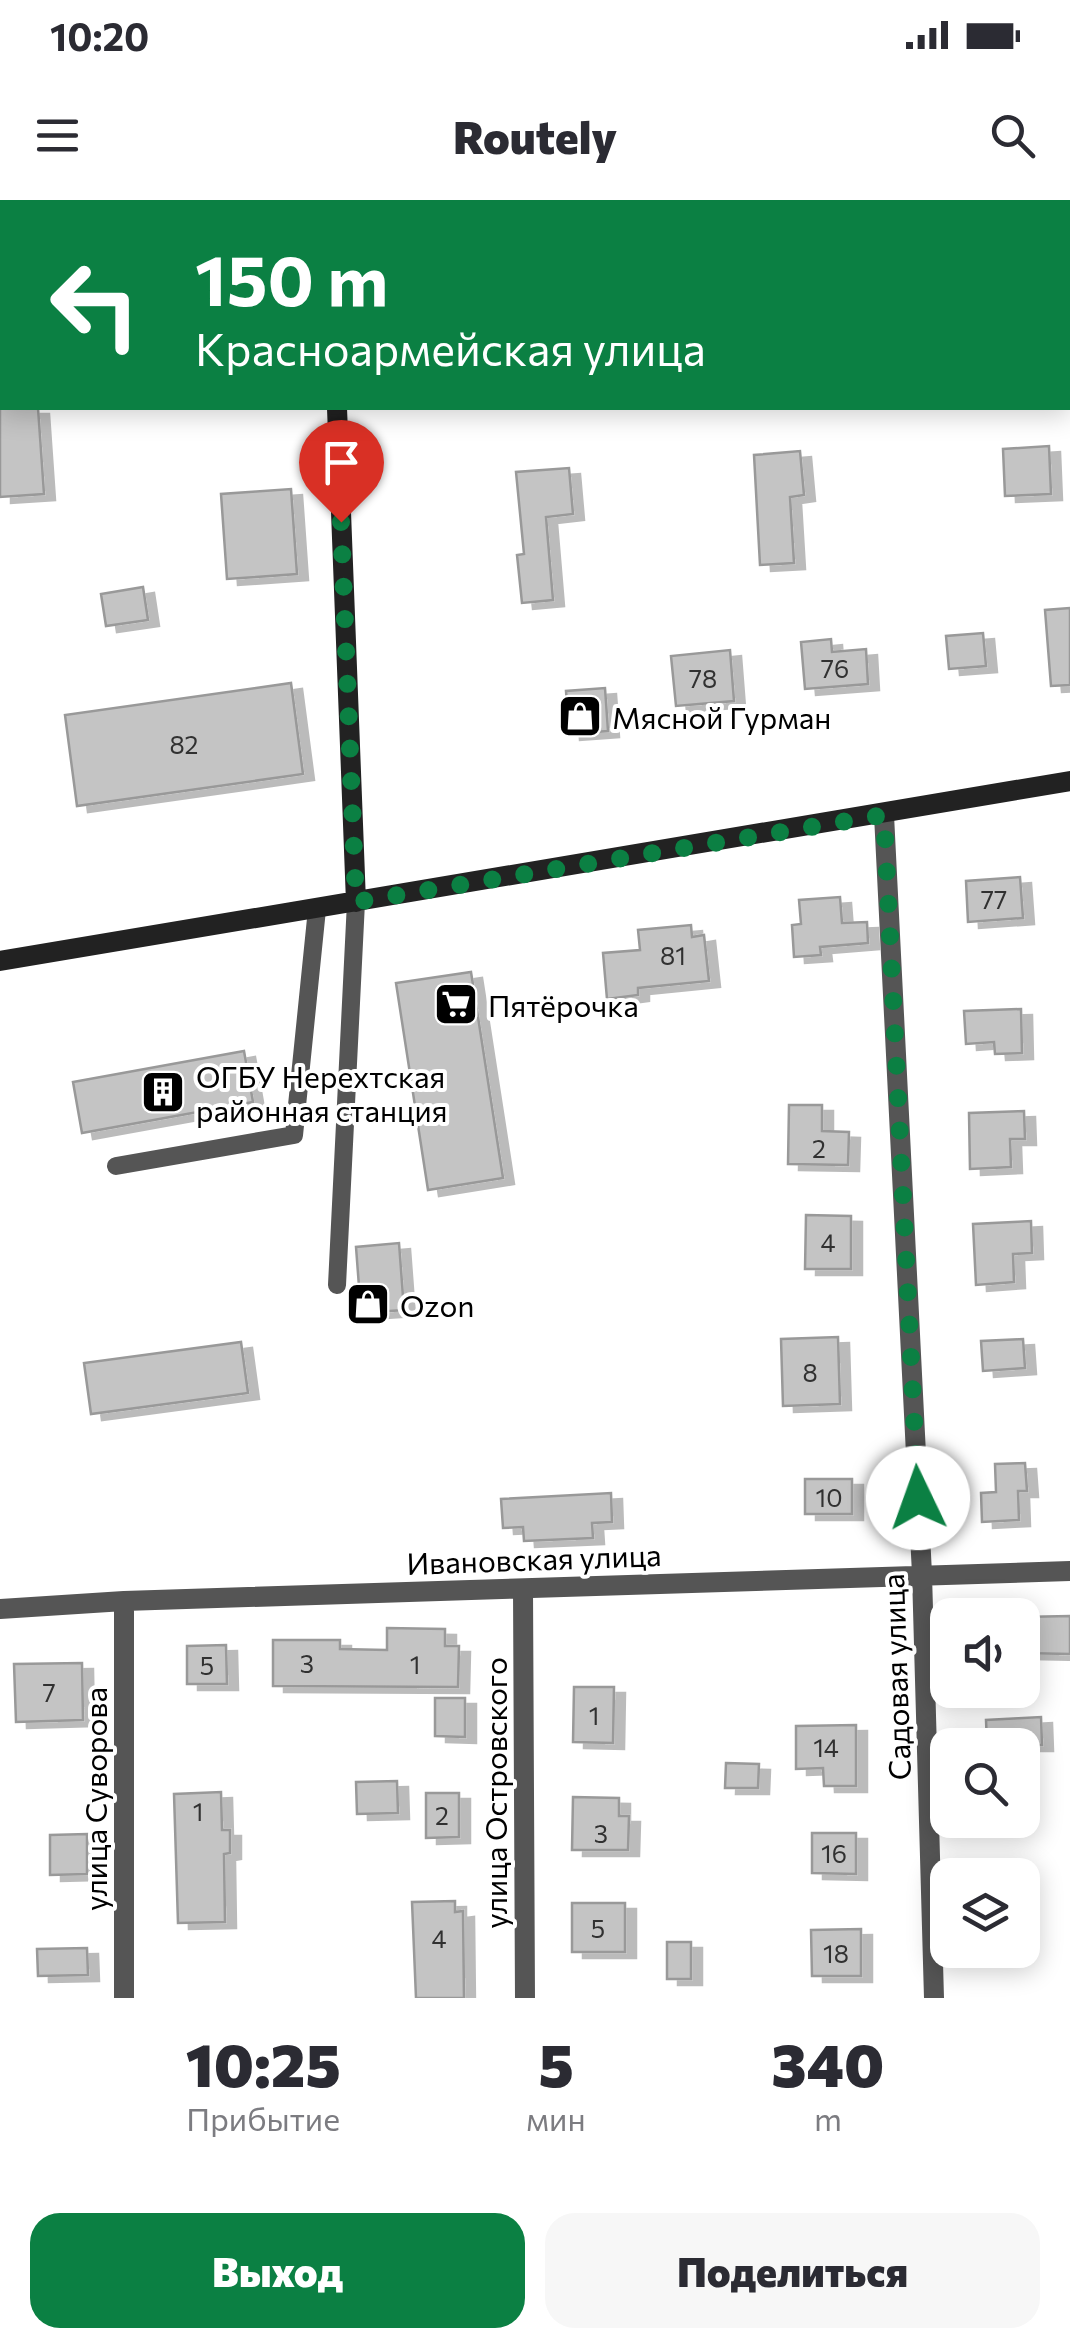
<!DOCTYPE html>
<html lang="ru">
<head>
<meta charset="utf-8">
<style>
	:root { --surface:#fff; --page:#f7f7f7; --text:#2b2b33; --muted:#7c7c81; --accent:#0b8043 }
	body { margin:0; font-family:Commissioner,sans-serif; background:var(--page); color:var(--text); height:100vh; display:flex; flex-direction:column; font-size:38px; white-space:nowrap }
	* { box-sizing:border-box; margin:0 }
	p { font-size:32px; color:var(--muted) }
	.icon { flex:none; width:55px; height:55px; fill:none; stroke:currentColor; stroke-width:2; stroke-linecap:round; stroke-linejoin:round }
	.map { position:relative; height:1798px; overflow:hidden }
	.sheet { display:flex; flex-direction:column; background:var(--surface); flex:1 }
	.sheet>* { flex:none }
	.guide { position:absolute; left:0px; top:0px; width:1070px; height:210px; box-shadow:0 5px 25px #0003; background:#0b8043; color:#fff; overflow:hidden }
	.fabs { position:absolute; left:930px; top:1398px; display:grid; gap:20px }
	.fabs a { display:grid; place-items:center; width:110px; height:110px; border-radius:20px; background:var(--surface); box-shadow:0 5px 25px #0003; font-size:50px }
	.pin { position:absolute; display:grid; place-items:center; width:85px; height:85px; color:#fff; margin:-102px -42px; border-radius:50% 50% 50% 0; rotate:-45deg; box-shadow:0 0 10px #0007 }
	.pin .icon { rotate:45deg }
	.me { position:absolute; width:110px; margin:-55px; rotate:357deg; stroke-linejoin:round; filter:drop-shadow(0 0 8px #0008) }
	.turn { display:flex; align-items:center; gap:35px; height:210px; padding:0 30px; font-size:45px }
	.turn .icon { width:130px; height:130px; stroke-width:2.5 }
	.turn b { display:block; font-size:70px; line-height:85px }
	.eta { display:flex; justify-content:space-evenly; align-items:center; height:170px; text-align:center }
	.eta b { font-size:60px; font-weight:800; line-height:70px }
	.button { display:flex; gap:20px; margin-top:auto; padding:20px 30px }
	.button a { flex:1; height:115px; border-radius:30px; background:var(--accent); color:#fff; font-size:40px; font-weight:800; line-height:115px; text-align:center }
	.button a+a { background:var(--page); color:var(--text) }
	.status { display:flex; justify-content:space-between; align-items:center; height:70px; padding:0 50px; background:var(--surface); direction:ltr }
	.status svg { height:28px; fill:currentColor }
	header { display:flex; justify-content:space-between; align-items:center; height:130px; padding:0 30px; background:var(--surface); font-size:45px; font-weight:800 }
	.map>svg:first-child { display:block }
	.building { fill:#c4c4c4; stroke:#999; stroke-width:2.5; filter:url(#shadow) }
	.lines { fill:none; stroke-linecap:round; stroke-linejoin:round }
	.lane { stroke:#555; stroke-width:18 }
	.street { stroke:#555; stroke-width:20 }
	.secondary { stroke:#222; stroke-width:20 }
	.route { stroke:#0b8043; stroke-width:18; stroke-dasharray:0 32.4 }
	.labels { text-anchor:middle; dominant-baseline:central; stroke-width:8; stroke-linejoin:round; paint-order:stroke }
	.number-label { font-size:25px; fill:#313131 }
	.poi-label { font-size:30px; fill:#000; stroke:#fff; text-anchor:start }
	.street-label { font-size:30px; fill:#000; stroke:#fff }
</style>
</head>
<body>
<div class="status"><b>10:20</b><svg viewBox="0 0 49 12"><path d="M0 12V9h3v3zM5 12V6h3v6zM10 12V3h3v9zM15 12V0h3v12zM26 1h20v11H26zM47 4h2v5h-2z"/></svg></div>
<header><svg class="icon" aria-label="menu" viewBox="0 0 24 24"><path d="M4 6h16M4 12h16M4 18h16"/></svg>Routely<svg class="icon" aria-label="search" viewBox="0 0 24 24"><circle cx="10" cy="10" r="6"/><path d="M15 15l6 6"/></svg></header>
<div class="map">
<svg width="1070" height="1798" viewBox="0 0 1070 1798">
	<defs>
		<filter id="shadow"><feDropShadow dx="11" dy="6" stdDeviation="0" flood-color="#0004"/></filter>
	</defs>
	<rect width="100%" height="100%" fill="#fff"/>
	<path class="building" d="M 0,208 L 38,208 L 44,294 L 0,297 Z
		M 1049,246 L 1051,294 L 1005,296 L 1003,249 Z
		M 800,251 L 804,295 L 790,297 L 794,363 L 760,365 L 754,255 Z
		M 569,268 L 573,314 L 546,317 L 553,400 L 522,403 L 517,355 L 524,354 L 516,272 Z
		M 291,289 L 297,374 L 227,379 L 221,294 Z
		M 143,387 L 148,420 L 106,426 L 101,394 Z
		M 1070,408 L 1070,485 L 1051,486 L 1045,410 Z
		M 983,433 L 986,466 L 949,469 L 946,436 Z
		M 831,439 L 832,452 L 866,449 L 868,484 L 805,489 L 801,442 Z
		M 730,450 L 734,501 L 676,506 L 671,456 Z
		M 291,483 L 303,574 L 77,606 L 65,515 Z
		M 605,488 L 608,531 L 569,534 L 566,491 Z
		M 1020,677 L 1023,718 L 968,722 L 966,681 Z
		M 840,697 L 842,723 L 867,722 L 868,743 L 820,747 L 821,755 L 794,757 L 792,725 L 801,724 L 799,700 Z
		M 691,725 L 692,737 L 704,735 L 709,781 L 638,788 L 638,795 L 607,799 L 603,753 L 640,750 L 638,730 Z
		M 471,772 L 503,978 L 428,990 L 396,783 Z
		M 1021,809 L 1022,853 L 995,854 L 994,842 L 966,844 L 964,811 Z
		M 244,851 L 253,902 L 82,933 L 73,882 Z
		M 789,905 L 822,905 L 822,931 L 849,932 L 848,965 L 788,964 Z
		M 1024,911 L 1025,939 L 1010,939 L 1011,967 L 970,969 L 969,913 Z
		M 806,1015 L 851,1016 L 851,1069 L 805,1069 Z
		M 1031,1021 L 1032,1053 L 1013,1054 L 1014,1082 L 976,1085 L 973,1024 Z
		M 399,1043 L 404,1110 L 361,1113 L 356,1047 Z
		M 838,1137 L 840,1204 L 783,1206 L 781,1139 Z
		M 1023,1139 L 1025,1168 L 983,1171 L 981,1141 Z
		M 241,1142 L 248,1193 L 91,1214 L 84,1163 Z
		M 1025,1263 L 1027,1291 L 1018,1291 L 1019,1320 L 982,1322 L 981,1293 L 996,1292 L 995,1264 Z
		M 805,1279 L 852,1279 L 852,1314 L 805,1314 Z
		M 611,1293 L 612,1322 L 592,1323 L 593,1338 L 524,1341 L 523,1327 L 503,1328 L 501,1299 Z
		M 1070,1416 L 1070,1454 L 1022,1453 L 1022,1417 Z
		M 387,1428 L 445,1429 L 445,1446 L 459,1446 L 458,1487 L 273,1486 L 273,1440 L 340,1440 L 340,1449 L 387,1450 Z
		M 226,1445 L 227,1484 L 187,1484 L 187,1446 Z
		M 82,1463 L 83,1520 L 16,1522 L 14,1464 Z
		M 574,1487 L 614,1487 L 613,1543 L 573,1542 Z
		M 435,1498 L 465,1498 L 465,1537 L 435,1536 Z
		M 1041,1517 L 1042,1545 L 987,1545 L 986,1520 Z
		M 856,1525 L 856,1586 L 824,1586 L 823,1568 L 796,1569 L 796,1526 Z
		M 726,1563 L 759,1564 L 758,1588 L 725,1588 Z
		M 397,1581 L 398,1613 L 357,1614 L 356,1582 Z
		M 221,1592 L 222,1630 L 230,1630 L 230,1653 L 224,1654 L 225,1722 L 178,1723 L 174,1594 Z
		M 426,1593 L 459,1593 L 459,1637 L 426,1638 Z
		M 573,1597 L 619,1598 L 619,1616 L 629,1616 L 628,1650 L 572,1650 Z
		M 812,1633 L 856,1633 L 856,1674 L 812,1673 Z
		M 87,1634 L 87,1674 L 50,1675 L 50,1635 Z
		M 455,1701 L 455,1712 L 463,1711 L 464,1798 L 416,1798 L 412,1702 Z
		M 572,1703 L 625,1703 L 625,1752 L 572,1752 Z
		M 861,1729 L 861,1776 L 812,1776 L 811,1730 Z
		M 667,1742 L 691,1742 L 691,1779 L 667,1779 Z
		M 87,1748 L 88,1775 L 38,1776 L 37,1749 Z"/>
	<g class="lines">
		<path class="lane" d="M 116,966 L 294,935 L 317,709
			M 337,1085 L 356,702"/>
		<path class="street" d="M 1068,31 L 1070,31
			M 884,615 L 922,1374 L 934,1798
			M 523,1389 L 525,1798
			M 0,1409 L 124,1401 L 1070,1371
			M 124,1798 L 124,1401"/>
		<path class="secondary" d="M 339,2 L 339,0
			M 337,208 L 356,702
			M 0,761 L 1070,581"/>
	</g>
	<g class="lines">
		<path class="route" d="M 341,322 L 356,702 L 884,615 L 918,1298"/>
	</g>
	<defs>
		<g id="shop-square" transform="scale(2.25)"><rect x="-9" y="-9" width="18" height="18" rx="4" fill="#000" stroke="#fff"/><path d="M-5-2.5h2.3a2.7 3.5 0 0 1 5.4 0H5L5.5 6h-11ZM-1.5-2.5h3a1.5 2.3 0 0 0-3 0Z" fill="#fff"/></g>
		<g id="supermarket-square" transform="scale(2.25)"><rect x="-9" y="-9" width="18" height="18" rx="4" fill="#000" stroke="#fff"/><path d="M-6-5.5h2.5l.6 2H6L4.5 2H-2.5L-4.4-4H-6ZM-1.5 3.2a1.3 1.3 0 1 0 .1 0ZM3 3.2a1.3 1.3 0 1 0 .1 0Z" fill="#fff"/></g>
		<g id="building-square" transform="scale(2.25)"><rect x="-9" y="-9" width="18" height="18" rx="4" fill="#000" stroke="#fff"/><path d="M-4-6H4V6H1V3H-1V6H-4ZM-2.5-4.3h1.7v1.8h-1.7ZM.8-4.3h1.7v1.8H.8ZM-2.5-1h1.7V.8h-1.7ZM.8-1h1.7V.8H.8Z" fill="#fff"/></g>
	</defs>
	<g fill-rule="evenodd">
		<use href="#shop-square" x="580" y="516"/>
		<use href="#supermarket-square" x="456" y="804"/>
		<use href="#building-square" x="163" y="892"/>
		<use href="#shop-square" x="368" y="1104"/>
	</g>
	<g class="labels">
		<g class="number-label">
			<text x="835" y="468">76</text>
			<text x="703" y="478">78</text>
			<text x="184" y="544">82</text>
			<text x="994" y="699">77</text>
			<text x="673" y="755">81</text>
			<text x="819" y="948">2</text>
			<text x="828" y="1042">4</text>
			<text x="810" y="1172">8</text>
			<text x="829" y="1297">10</text>
			<text x="307" y="1463">3</text>
			<text x="415" y="1464">1</text>
			<text x="207" y="1465">5</text>
			<text x="49" y="1492">7</text>
			<text x="594" y="1515">1</text>
			<text x="826" y="1547">14</text>
			<text x="198" y="1611">1</text>
			<text x="442" y="1615">2</text>
			<text x="601" y="1633">3</text>
			<text x="834" y="1653">16</text>
			<text x="598" y="1728">5</text>
			<text x="439" y="1738">4</text>
			<text x="836" y="1753">18</text>
		</g>
		<g class="poi-label">
			<text x="612" y="516">Мясной Гурман</text>
			<text x="488" y="804">Пятёрочка</text>
			<text x="196" y="875">ОГБУ Нерехтская<tspan x="196" dy="34">районная станция</tspan></text>
			<text x="400" y="1104">Ozon</text>
		</g>
		<g class="street-label">
			<text transform="translate(534 1358) rotate(-2)">Ивановская улица</text>
			<text transform="translate(895 1477) rotate(-92)">Садовая улица</text>
			<text transform="translate(494 1593) rotate(-90)">улица Островского</text>
			<text transform="translate(94 1599) rotate(-90)">улица Суворова</text>
		</g>
	</g>
</svg>
<div class="fabs">
<a><svg class="icon" aria-label="sound" viewBox="0 0 24 24"><path d="M4 9h4l5-4v14l-5-4H4zM17 9q2 3 0 6"/></svg></a>
<a><svg class="icon" aria-label="search" viewBox="0 0 24 24"><circle cx="10" cy="10" r="6"/><path d="M15 15l6 6"/></svg></a>
<a><svg class="icon" aria-label="layers" viewBox="0 0 24 24"><path d="M12 4l9 5-9 5-9-5zM3 14l9 5 9-5"/></svg></a>
</div>
<div class="pin" style="left:341px;top:322px;background:#d93025"><svg class="icon" aria-label="arrive" viewBox="0 0 24 24"><path d="M6 21V4h12l-3 4 3 4H6"/></svg></div>
<svg class="me" style="left:918px;top:1298px" viewBox="-20 -20 40 40"><circle r="19" fill="#fff"/><path d="M0-13L10 11 0 6-10 11z" fill="#0b8043"/></svg>
<div class="guide">
<div class="turn"><svg class="icon" aria-label="left" viewBox="0 0 24 24"><path d="M17 20v-9H6M10 6l-5 5 5 5"/></svg><div><b>150 m</b>Красноармейская улица</div></div>
</div>
</div>
<section class="sheet">
<div class="eta">
<div><b>10:25</b><p>Прибытие</p></div>
<div><b>5</b><p>мин</p></div>
<div><b>340</b><p>m</p></div>
</div>
<div class="button"><a>Выход</a><a>Поделиться</a></div>
</section>
</body>
</html>
